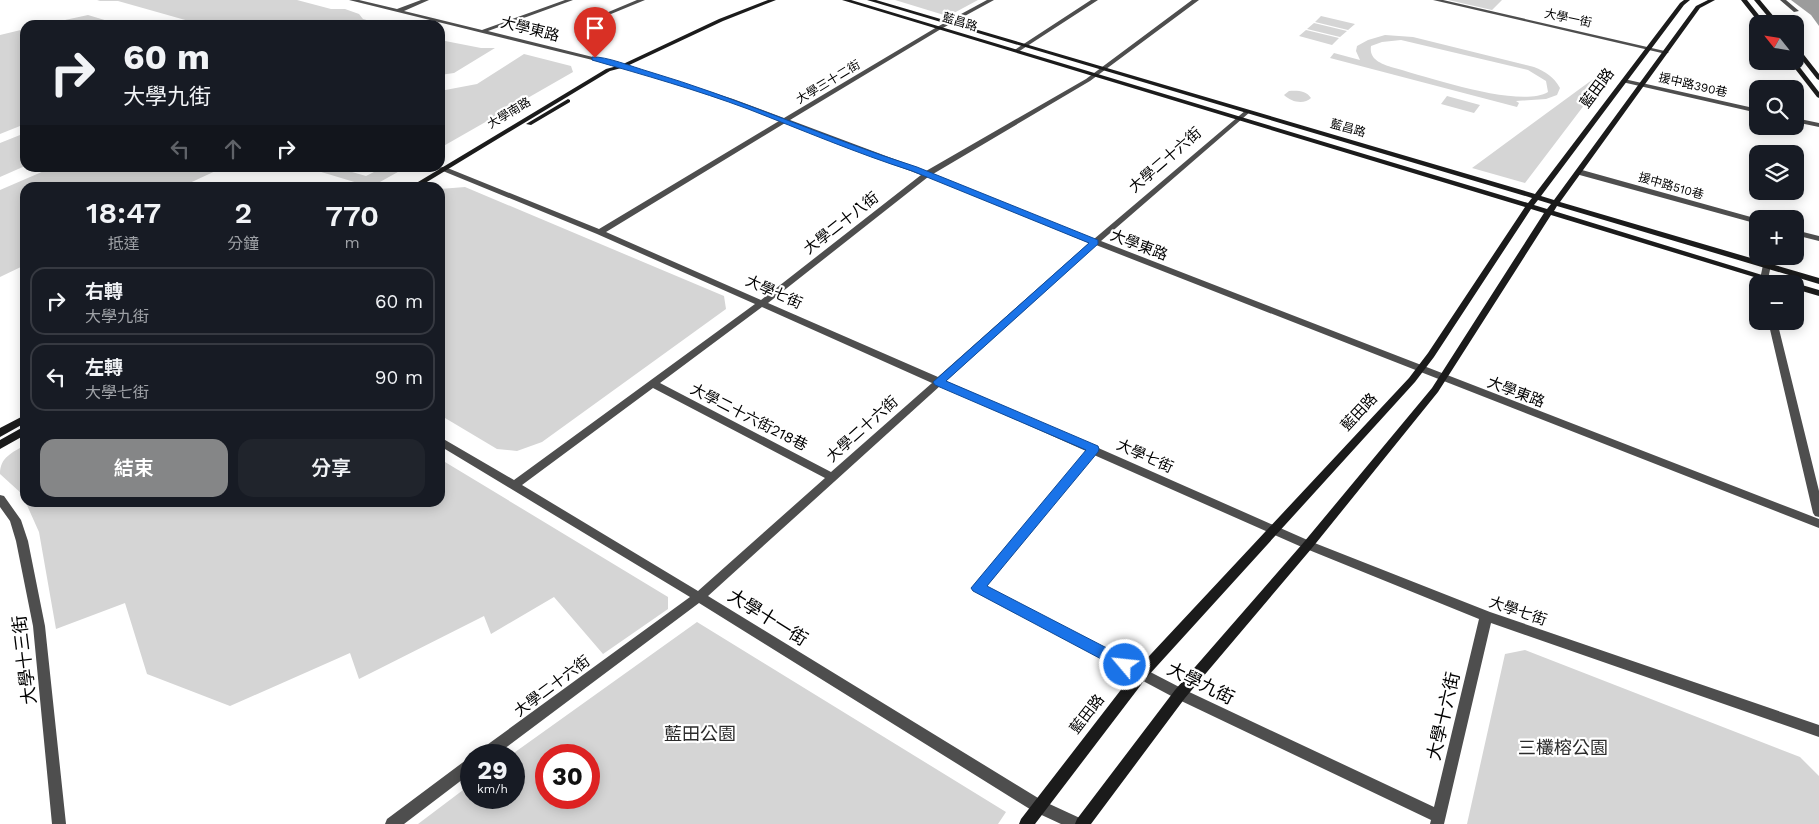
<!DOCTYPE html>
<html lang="zh-TW">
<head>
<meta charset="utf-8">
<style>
	:root { --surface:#171b24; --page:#20242c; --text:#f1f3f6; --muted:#9ea1a6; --line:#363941; --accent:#858687 }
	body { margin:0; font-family:"Work Sans","Noto Sans TC",sans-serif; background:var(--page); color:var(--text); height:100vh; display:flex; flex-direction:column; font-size:19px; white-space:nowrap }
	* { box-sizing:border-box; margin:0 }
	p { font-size:16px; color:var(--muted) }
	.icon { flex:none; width:28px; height:28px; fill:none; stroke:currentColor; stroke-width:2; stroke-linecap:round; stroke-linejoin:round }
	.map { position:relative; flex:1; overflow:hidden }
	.drawer { position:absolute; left:20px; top:182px; width:425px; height:325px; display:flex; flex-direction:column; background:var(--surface); border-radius:15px; box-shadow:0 2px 12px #0003 }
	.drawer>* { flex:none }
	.guide { position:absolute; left:20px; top:20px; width:425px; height:152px; border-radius:15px; box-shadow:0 2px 12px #0003; background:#171b24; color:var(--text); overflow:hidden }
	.needle { width:32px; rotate:300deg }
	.tools { position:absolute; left:1749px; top:15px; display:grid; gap:10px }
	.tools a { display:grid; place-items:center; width:55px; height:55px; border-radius:10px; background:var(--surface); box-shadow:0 2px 12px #0003; font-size:25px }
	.speed { position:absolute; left:460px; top:744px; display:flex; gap:10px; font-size:25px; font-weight:700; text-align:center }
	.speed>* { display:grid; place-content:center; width:65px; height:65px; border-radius:50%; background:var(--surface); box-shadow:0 2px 12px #0003; line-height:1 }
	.speed small { font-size:12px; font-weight:400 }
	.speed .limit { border:8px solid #d22; background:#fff; color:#111 }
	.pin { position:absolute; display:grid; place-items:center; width:42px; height:42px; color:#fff; margin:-51px -21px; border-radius:50% 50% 50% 0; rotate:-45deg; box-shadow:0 0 5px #0007 }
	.pin .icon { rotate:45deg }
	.me { position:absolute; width:55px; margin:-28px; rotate:298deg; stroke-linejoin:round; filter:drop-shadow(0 0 4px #0008) }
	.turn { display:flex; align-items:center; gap:18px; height:105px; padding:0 20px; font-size:22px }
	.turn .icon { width:65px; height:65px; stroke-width:2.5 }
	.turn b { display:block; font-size:35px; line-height:42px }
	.lanes { display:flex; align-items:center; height:48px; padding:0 20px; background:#0003; justify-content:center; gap:25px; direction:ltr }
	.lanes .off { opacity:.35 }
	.eta { display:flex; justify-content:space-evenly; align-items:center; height:85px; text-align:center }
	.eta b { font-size:30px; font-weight:600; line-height:35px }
	.cta { display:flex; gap:10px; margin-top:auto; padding:10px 20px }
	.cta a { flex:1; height:58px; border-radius:15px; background:var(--accent); color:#fff; font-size:20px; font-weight:600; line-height:58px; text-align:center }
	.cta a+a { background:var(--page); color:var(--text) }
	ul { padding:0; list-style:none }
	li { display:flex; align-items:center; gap:15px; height:68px; margin:0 10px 8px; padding:0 10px; border:2px solid var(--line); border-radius:15px }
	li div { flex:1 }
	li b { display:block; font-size:19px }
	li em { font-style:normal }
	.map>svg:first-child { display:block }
	.green { fill:#d5d5d5; fill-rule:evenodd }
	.water { fill:#9c9c9c }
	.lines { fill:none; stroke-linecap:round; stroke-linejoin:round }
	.street { fill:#4e4e4e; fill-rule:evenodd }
	.secondary { fill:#1b1b1b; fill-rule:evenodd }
	.route { fill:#1a73e8; stroke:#114b97 }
	.labels { text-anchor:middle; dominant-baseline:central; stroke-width:4.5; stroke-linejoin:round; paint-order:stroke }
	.far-street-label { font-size:12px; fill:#000; stroke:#fff }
	.street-label { font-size:15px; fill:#000; stroke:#fff }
	.near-street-label { font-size:18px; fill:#000; stroke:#fff }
	.near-park-label { font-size:18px; fill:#2c2c2c; stroke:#fff }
</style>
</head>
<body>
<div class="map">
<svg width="1819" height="824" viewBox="0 0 1819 824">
	<rect width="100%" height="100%" fill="#fff"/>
	<path class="green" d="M 100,0 L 297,0 L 331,9 L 345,9 L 359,14 L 363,19 L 384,25 L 203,25 L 118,1 L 97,1 Z
		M 895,0 L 978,0 L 952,14 L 944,15 Z
		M 1448,0 L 1502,0 L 1492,10 Z
		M 88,15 L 121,25 L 42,25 Z
		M 1321,16 L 1355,24 L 1348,30 L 1315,22 Z
		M 1314,23 L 1347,31 L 1340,37 L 1307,29 Z
		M 25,29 L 25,124 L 0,134 L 0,35 Z
		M 1306,30 L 1339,38 L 1332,45 L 1299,36 Z
		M 1385,35 L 1413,37 L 1534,67 C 1546,72 1553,76 1560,88 L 1557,95 L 1546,99 L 1516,101 L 1519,103 L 1517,107 L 1330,58 L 1334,53 L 1360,60 L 1356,51 L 1357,46 L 1368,40 ZM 1401,40 L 1528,70 L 1546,81 L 1548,92 C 1519,109 1425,76 1391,67 C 1380,63 1369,59 1371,46 L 1382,42 Z
		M 440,40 L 481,48 L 495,48 L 454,73 L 440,75 Z
		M 524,54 L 571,66 L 573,72 L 440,148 L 440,91 L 477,84 Z
		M 1596,77 L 1604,79 L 1525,183 L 1472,168 Z
		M 1289,91 C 1297,90 1307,91 1311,98 C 1304,105 1291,102 1284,95 Z
		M 1447,96 L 1480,105 L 1474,113 L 1441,104 Z
		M 25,133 L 25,166 L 0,177 L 0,143 Z
		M 51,168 L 222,168 L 181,187 L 25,188 L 25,265 L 0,277 L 0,190 Z
		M 308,168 L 338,168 L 366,176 L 382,168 L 405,168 L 371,187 Z
		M 465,187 L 724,296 L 726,309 L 542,442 L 517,451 L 497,449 L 440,415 L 440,189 Z
		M 25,445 L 25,501 L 22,494 L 0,474 C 0,457 12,453 25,445 Z
		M 440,459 L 668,597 L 668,609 L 603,654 L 554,597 L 491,634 L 484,616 L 359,679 L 350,653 L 230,706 L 147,674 L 125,603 L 56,629 L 39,532 L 26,503 L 440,502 Z
		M 697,622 L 1006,812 L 998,824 L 418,824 L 471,784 L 471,798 L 514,798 L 514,755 L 511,755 ZM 546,755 L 589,755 L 589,798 L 546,798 Z
		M 1525,650 L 1800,757 L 1819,776 L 1819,824 L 1467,824 L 1505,654 Z"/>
	<path class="water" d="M 1791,0 L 1819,0 L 1819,26 L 1811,15 Z"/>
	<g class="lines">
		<path class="street" d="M 349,0 L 359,0 L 397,9 L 421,0 L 429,0 L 404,11 L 482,30 L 565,0 L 573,0 L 488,31 L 625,65 L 733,99 L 784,118 L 937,27 L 987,0 L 994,0 L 941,29 L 790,120 L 926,171 L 1086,79 L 1192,0 L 1199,0 L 1090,81 L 933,174 L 1094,239 L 1246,110 L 1250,110 L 1250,112 L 1101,241 L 1819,519 L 1819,528 L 1096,245 L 946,381 L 1312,542 L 1490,612 L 1819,725 L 1819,737 L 1491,623 L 1444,824 L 1430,824 L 1431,820 L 1175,698 L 974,591 L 972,588 L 974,585 L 1086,451 L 940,386 L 708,596 L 1043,801 L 1082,819 L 1084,824 L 1061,824 L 1033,811 L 699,603 L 496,755 L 478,755 L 480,750 L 690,597 L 440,446 L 440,437 L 514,480 L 755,304 L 597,234 L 438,169 L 442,167 L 445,167 L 599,229 L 779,121 L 729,101 L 621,67 ZM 785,123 L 921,175 L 761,300 L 606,232 ZM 928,177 L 1089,243 L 938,377 L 768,303 ZM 762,307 L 932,383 L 831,472 L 660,383 ZM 653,388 L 825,478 L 698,591 L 522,485 ZM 1094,455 L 1304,548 L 1479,619 L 1434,807 L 1185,690 L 986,587 Z
			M 637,0 L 645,0 L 611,14 L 606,13 Z
			M 1091,0 L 1098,0 L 1018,52 L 1013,51 Z
			M 1433,0 L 1443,0 L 1669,52 L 1666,54 Z
			M 1780,0 L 1786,0 L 1799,11 L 1794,12 Z
			M 1624,79 L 1758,109 L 1758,113 L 1622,82 L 1621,81 Z
			M 1795,118 L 1819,123 L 1819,127 L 1795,122 Z
			M 1576,170 L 1582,170 L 1758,219 L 1758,224 L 1576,174 Z
			M 1795,230 L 1819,236 L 1819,241 L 1795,235 Z
			M 1767,262 L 1771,265 L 1767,284 L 1759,284 L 1763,265 Z
			M 1768,321 L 1777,321 L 1819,491 L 1819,517 L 1815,516 L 1813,513 Z
			M 0,495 L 4,496 L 21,520 L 28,541 L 45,626 L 66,824 L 52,824 L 33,626 L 16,541 L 10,521 L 0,507 Z
			M 471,759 L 471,773 L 404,824 L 385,824 L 387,819 L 466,760 Z"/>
		<path class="secondary" d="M 768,0 L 776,0 L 723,21 L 625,67 L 610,71 L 417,188 L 408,188 L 606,69 L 621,65 L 719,19 Z
			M 842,0 L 851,0 L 1528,203 L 1532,198 L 867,0 L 876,0 L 1535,194 L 1680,3 L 1684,0 L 1690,0 L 1684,5 L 1541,196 L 1554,200 L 1696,6 L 1708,0 L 1715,0 L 1700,8 L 1560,202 L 1819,278 L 1819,284 L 1557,206 L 1554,211 L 1791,284 L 1777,284 L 1551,215 L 1438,392 L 1312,548 L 1185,698 L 1091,824 L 1075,824 L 1077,819 L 1175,690 L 1304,542 L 1432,388 L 1544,213 L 1531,209 L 1434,357 L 1415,382 L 1147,677 L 1035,824 L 1019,824 L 1021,819 L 1137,669 L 1409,378 L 1428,353 L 1525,207 ZM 1538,200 L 1551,204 L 1547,209 L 1534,205 Z
			M 1741,0 L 1747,0 L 1766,24 L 1760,24 Z
			M 1754,0 L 1760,0 L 1780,24 L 1774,24 Z
			M 1795,45 L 1797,46 L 1819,74 L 1819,80 L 1817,79 L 1795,51 Z
			M 1789,61 L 1795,61 L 1819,92 L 1819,98 L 1817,97 Z
			M 568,99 L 570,100 L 570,102 L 531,125 L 526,124 Z
			M 1795,283 L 1819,290 L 1819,296 L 1795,289 L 1795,284 L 1794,284 Z
			M 25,415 L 25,423 L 0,437 L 0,428 Z
			M 25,426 L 25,435 L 0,449 L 0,440 Z"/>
	</g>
	<path class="route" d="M 592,57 C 606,56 633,67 647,71 C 739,98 826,138 917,167 L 1098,240 L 1098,244 L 946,381 L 1098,446 L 1099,449 L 1098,452 L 987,586 L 1130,660 L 1132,665 L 1130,669 L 1125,671 L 1120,669 L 973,591 L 971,588 L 1086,450 L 935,385 L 933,382 L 1089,243 L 912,171 C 856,153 802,130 748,109 C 697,90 644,75 592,60 Z"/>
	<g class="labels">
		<g class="far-street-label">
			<text transform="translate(1568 18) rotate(12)">大學一街</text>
			<text transform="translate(960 22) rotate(17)">藍昌路</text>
			<text transform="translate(828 82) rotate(-31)">大學三十二街</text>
			<text transform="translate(1693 85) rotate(13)">援中路390巷</text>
			<text transform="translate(509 113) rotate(-31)">大學南路</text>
			<text transform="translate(1348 128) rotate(16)">藍昌路</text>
			<text transform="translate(1671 186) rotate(16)">援中路510巷</text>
		</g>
		<g class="street-label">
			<text transform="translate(530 29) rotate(14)">大學東路</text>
			<text transform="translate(1597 88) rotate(-53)">藍田路</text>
			<text transform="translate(1165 160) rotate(-41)">大學二十六街</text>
			<text transform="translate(841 223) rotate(-38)">大學二十八街</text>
			<text transform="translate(1139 245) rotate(21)">大學東路</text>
			<text transform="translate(774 292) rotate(24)">大學七街</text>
			<text transform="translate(1516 392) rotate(21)">大學東路</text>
			<text transform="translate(1359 412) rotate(-47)">藍田路</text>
			<text transform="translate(749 417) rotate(27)">大學二十六街218巷</text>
			<text transform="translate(862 429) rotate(-42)">大學二十六街</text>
			<text transform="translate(1145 456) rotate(24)">大學七街</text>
			<text transform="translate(1518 611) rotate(19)">大學七街</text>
			<text transform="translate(552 686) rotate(-37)">大學二十六街</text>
			<text transform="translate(1087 714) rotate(-52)">藍田路</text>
		</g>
		<g class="near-street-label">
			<text transform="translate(768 617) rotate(32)">大學十一街</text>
			<text transform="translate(24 660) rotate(-97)">大學十三街</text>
			<text transform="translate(1201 683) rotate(26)">大學九街</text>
			<text transform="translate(1443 716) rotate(-77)">大學十六街</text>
		</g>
		<g class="near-park-label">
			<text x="700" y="733">藍田公園</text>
			<text x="1563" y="747">三欉榕公園</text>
		</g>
	</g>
</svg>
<div class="tools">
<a><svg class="needle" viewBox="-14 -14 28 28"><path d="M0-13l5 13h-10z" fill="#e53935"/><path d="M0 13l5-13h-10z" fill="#9ea1a6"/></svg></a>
<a><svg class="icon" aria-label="search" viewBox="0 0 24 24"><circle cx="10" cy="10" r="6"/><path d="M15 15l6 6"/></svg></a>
<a><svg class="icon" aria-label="layers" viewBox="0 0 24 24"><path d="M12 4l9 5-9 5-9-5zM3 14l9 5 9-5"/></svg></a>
<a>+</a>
<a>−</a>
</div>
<div class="speed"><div>29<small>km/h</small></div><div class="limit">30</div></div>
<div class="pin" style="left:595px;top:58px;background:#d93025"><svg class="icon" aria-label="arrive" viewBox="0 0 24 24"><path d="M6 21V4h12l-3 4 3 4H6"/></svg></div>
<svg class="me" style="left:1125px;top:665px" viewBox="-20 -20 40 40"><circle r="17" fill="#1a73e8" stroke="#fff" stroke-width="3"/><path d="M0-11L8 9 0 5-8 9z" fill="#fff"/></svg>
<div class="guide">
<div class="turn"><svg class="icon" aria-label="right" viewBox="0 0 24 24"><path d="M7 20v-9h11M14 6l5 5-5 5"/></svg><div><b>60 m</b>大學九街</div></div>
<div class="lanes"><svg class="icon off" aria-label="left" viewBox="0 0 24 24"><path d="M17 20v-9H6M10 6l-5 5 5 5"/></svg><svg class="icon off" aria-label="ahead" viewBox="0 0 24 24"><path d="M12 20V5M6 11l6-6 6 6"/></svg><svg class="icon" aria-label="right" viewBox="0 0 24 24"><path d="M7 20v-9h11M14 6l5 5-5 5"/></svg></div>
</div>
<section class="drawer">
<div class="eta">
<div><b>18:47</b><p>抵達</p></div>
<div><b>2</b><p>分鐘</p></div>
<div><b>770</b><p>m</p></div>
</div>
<ul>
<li><svg class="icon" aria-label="right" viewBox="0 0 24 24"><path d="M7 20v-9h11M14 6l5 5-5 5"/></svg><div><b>右轉</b><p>大學九街</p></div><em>60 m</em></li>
<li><svg class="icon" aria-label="left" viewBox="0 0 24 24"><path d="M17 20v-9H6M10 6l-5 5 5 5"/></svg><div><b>左轉</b><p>大學七街</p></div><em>90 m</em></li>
</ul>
<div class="cta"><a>結束</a><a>分享</a></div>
</section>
</div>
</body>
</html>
